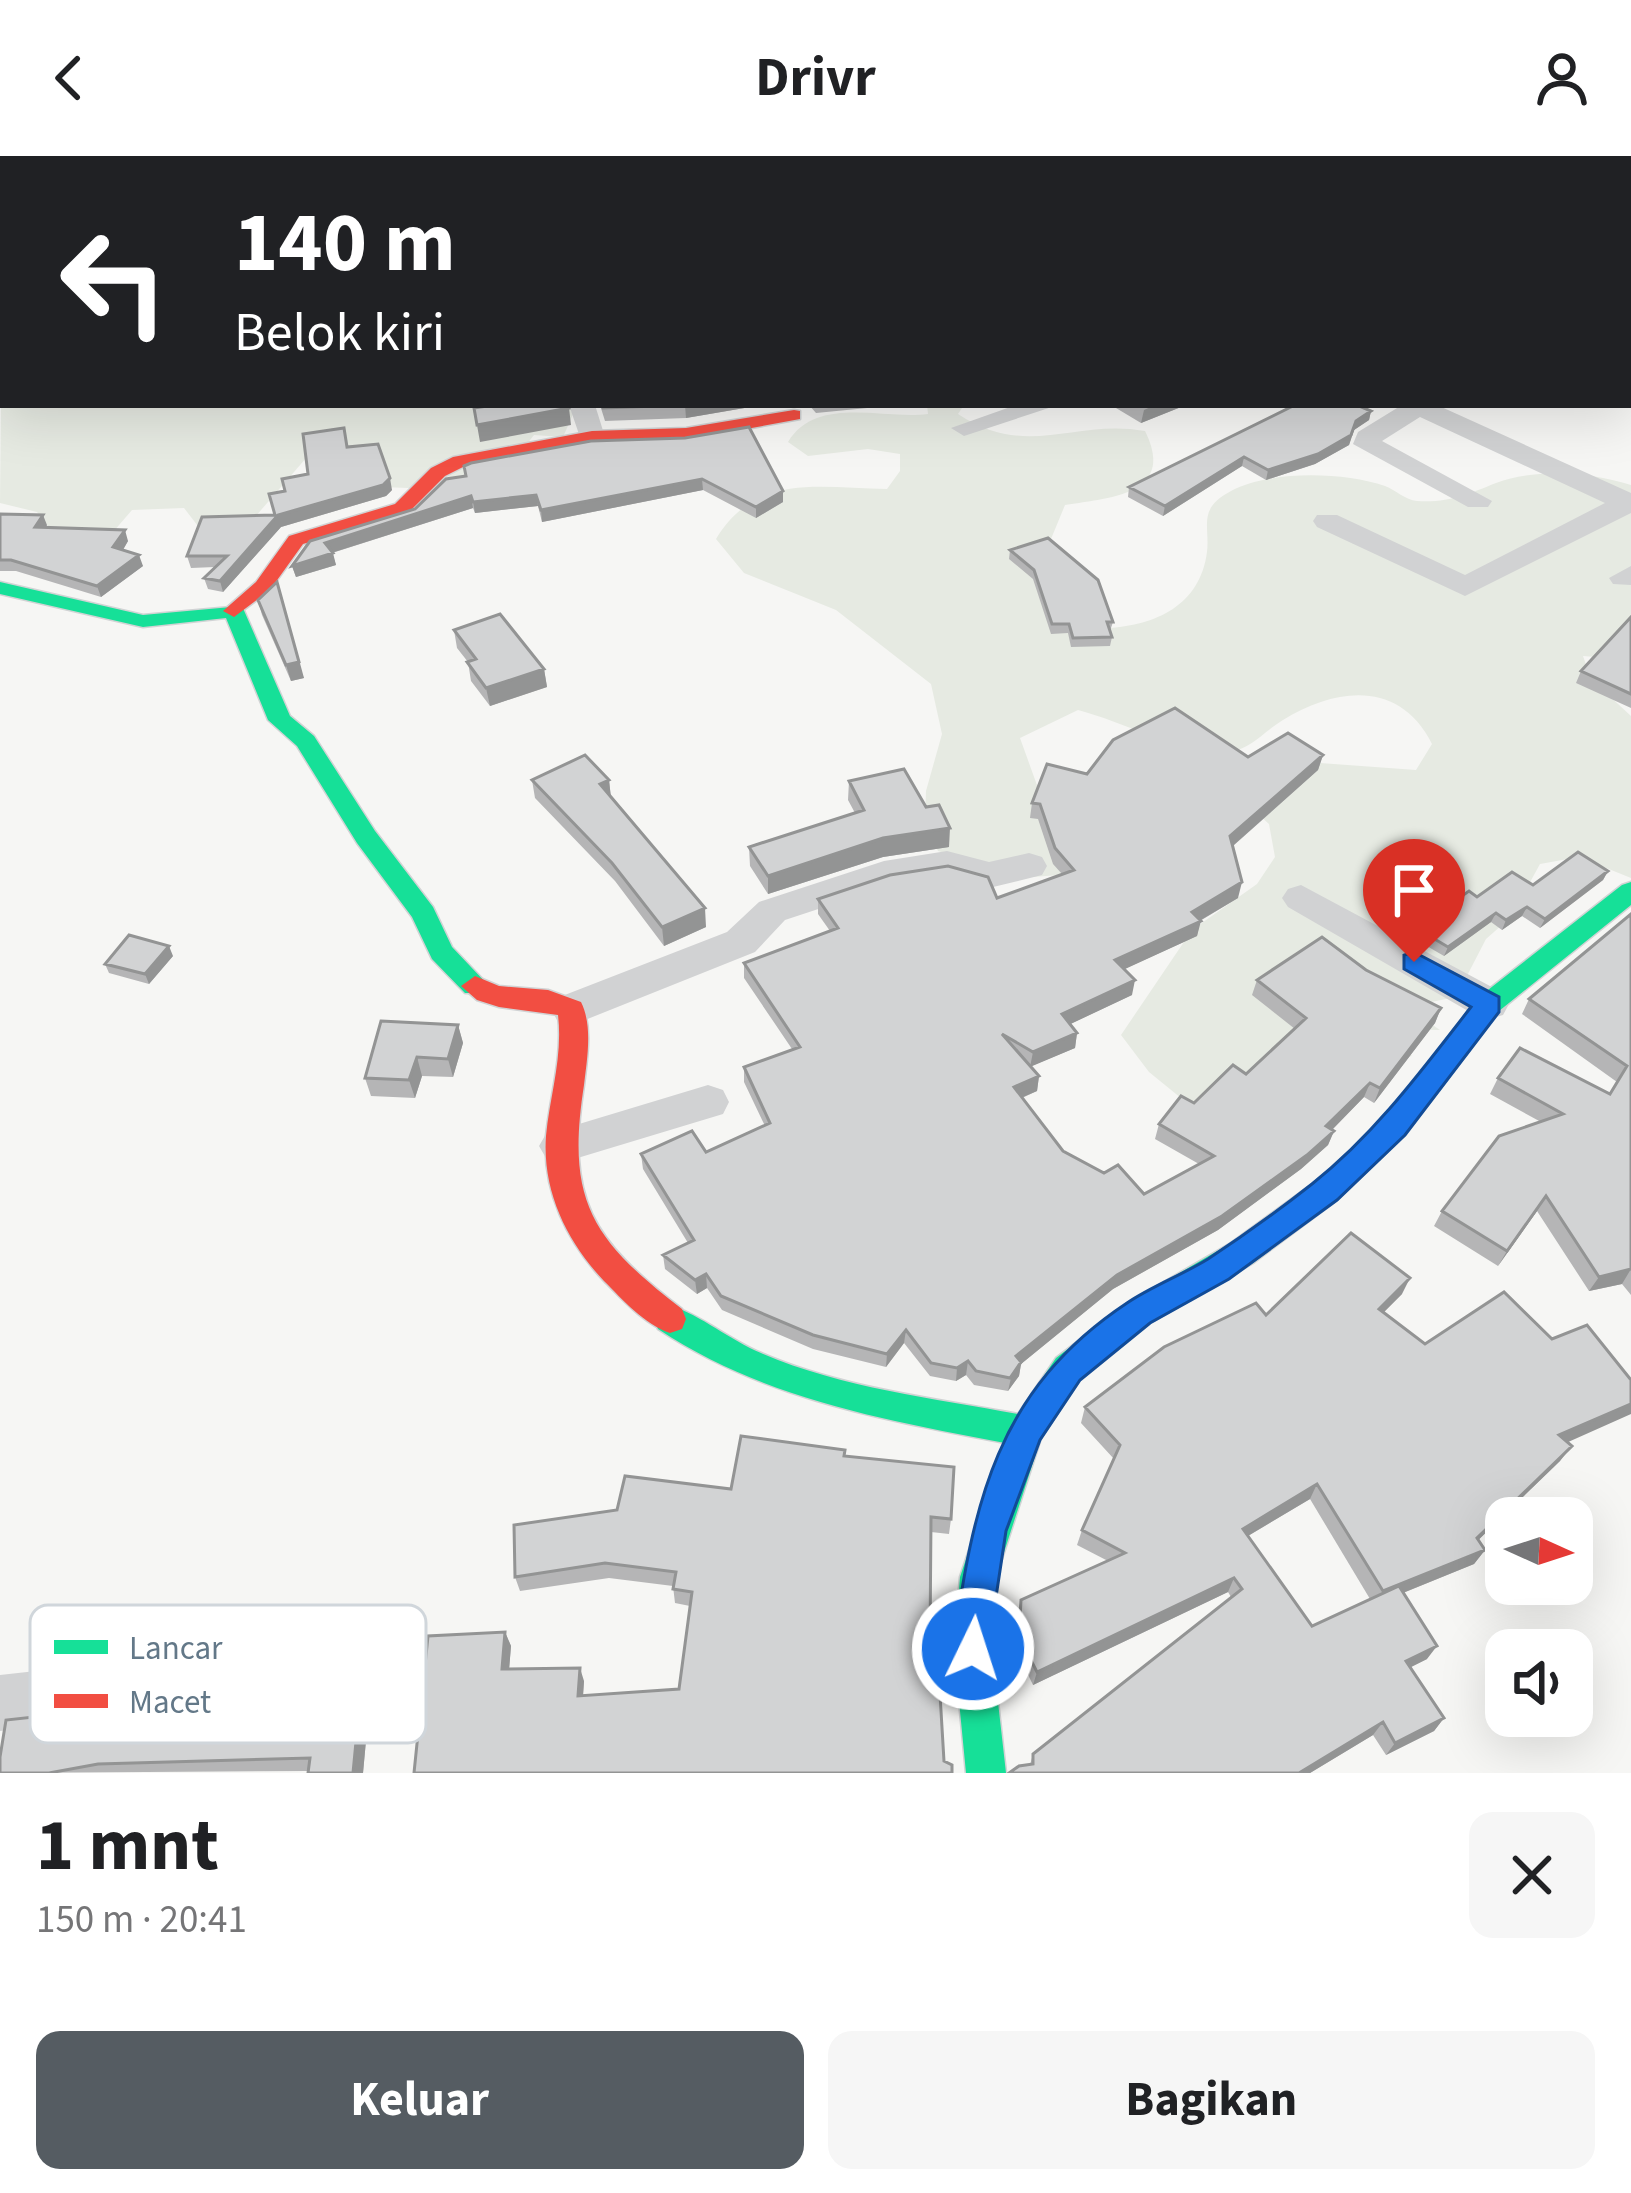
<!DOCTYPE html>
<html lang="id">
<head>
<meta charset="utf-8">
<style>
	:root { --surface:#fff; --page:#f6f6f6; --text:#202124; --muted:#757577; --accent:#555c62 }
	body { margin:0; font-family:"Source Sans 3",sans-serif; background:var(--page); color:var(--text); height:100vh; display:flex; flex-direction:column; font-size:45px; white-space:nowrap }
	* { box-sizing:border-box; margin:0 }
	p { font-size:39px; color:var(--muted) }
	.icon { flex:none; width:66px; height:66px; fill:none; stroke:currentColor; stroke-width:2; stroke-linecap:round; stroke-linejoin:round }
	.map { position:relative; height:1617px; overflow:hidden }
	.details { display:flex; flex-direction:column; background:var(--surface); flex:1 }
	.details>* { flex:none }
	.hud { position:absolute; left:0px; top:0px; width:1632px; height:252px; box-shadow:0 12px 48px #0002; background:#202124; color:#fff; overflow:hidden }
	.needle { width:78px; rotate:93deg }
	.buttons { position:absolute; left:1485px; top:1341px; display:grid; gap:24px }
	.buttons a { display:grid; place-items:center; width:108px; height:108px; border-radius:24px; background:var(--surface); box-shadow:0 12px 48px #0002; font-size:60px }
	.pin { position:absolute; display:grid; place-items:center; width:102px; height:102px; color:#fff; margin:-123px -51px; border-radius:50% 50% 50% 0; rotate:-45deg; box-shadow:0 0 12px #0007 }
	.pin .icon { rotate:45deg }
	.me { position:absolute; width:132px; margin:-66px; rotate:4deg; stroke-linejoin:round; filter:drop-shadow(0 0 9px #0008) }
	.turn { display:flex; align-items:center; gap:42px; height:252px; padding:0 36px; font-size:54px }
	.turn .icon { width:156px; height:156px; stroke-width:2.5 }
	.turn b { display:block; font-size:84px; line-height:102px }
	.round { display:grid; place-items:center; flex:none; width:126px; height:126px; border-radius:24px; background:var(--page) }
	.head { display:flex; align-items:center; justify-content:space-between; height:204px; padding:0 36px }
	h1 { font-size:72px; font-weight:700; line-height:90px }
	.primary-button { display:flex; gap:24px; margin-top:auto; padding:24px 36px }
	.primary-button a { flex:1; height:138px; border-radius:24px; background:var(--accent); color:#fff; font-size:48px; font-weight:700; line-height:138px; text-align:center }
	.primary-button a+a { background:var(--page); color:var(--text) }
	header { display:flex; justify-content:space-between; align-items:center; height:156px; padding:0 36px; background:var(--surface); font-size:54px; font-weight:700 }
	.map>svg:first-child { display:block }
	.green { fill:#e6eae2 }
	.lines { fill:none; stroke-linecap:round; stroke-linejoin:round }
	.fast-casing { stroke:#d1d3d4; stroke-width:3 }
	.jam-casing { stroke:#d1d3d4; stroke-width:3 }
	.street { fill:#d1d2d3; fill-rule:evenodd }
	.fast { fill:#16e098; fill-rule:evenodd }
	.jam { fill:#f24e42; fill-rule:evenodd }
	.wall { fill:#b5b5b6; fill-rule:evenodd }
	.shaded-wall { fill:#939494 }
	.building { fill:#d2d3d4; stroke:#939494; stroke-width:3 }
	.route { fill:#1a73e8; stroke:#114b97; stroke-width:3 }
	.key { fill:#fff; stroke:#d0d6db; stroke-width:3 }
	.key-label { font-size:33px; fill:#637888 }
</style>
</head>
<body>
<header><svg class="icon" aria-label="back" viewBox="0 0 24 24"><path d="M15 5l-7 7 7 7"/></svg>Drivr<svg class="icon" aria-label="person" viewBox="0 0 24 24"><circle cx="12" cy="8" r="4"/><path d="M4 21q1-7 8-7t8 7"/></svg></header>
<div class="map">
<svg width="1631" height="1617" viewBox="0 0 1631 1617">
	<rect width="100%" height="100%" fill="#f6f6f4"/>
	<path class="green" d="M 3,34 L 3,249 L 577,249 L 563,281 L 534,279 L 519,298 L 433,333 L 382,331 L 307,301 L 255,361 L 201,374 L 184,352 L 132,354 L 107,383 L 55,379 L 37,356 L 0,347 Z
		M 927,249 L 964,249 L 958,258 C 1027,304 1075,262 1145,275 C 1177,339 1109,342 1065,349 L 1051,383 L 1031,399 L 1109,472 C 1155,469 1200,450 1207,396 C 1210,369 1197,353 1231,335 C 1271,314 1343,316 1385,330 C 1396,334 1405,344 1417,345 C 1450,347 1468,338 1496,327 C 1537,312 1590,316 1631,329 L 1631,504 L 1583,500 L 1591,523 L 1631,560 L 1631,722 L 1579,701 L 1540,708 L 1511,761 L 1486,783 L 1456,841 L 1406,851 L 1440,874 L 1382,873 L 1412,900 L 1192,951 L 1149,916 L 1121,879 L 1192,774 L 1257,728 L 1275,701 L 1269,668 L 1240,642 L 1320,607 L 1416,614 L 1432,588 C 1400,524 1337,531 1283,564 C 1261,577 1249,598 1219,596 C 1170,593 1124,566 1078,554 L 1020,582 L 1038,632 L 1078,693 L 1060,719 L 1018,722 L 938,695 L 925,665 L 926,635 L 942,578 L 931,528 L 836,454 L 744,417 L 716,383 C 757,315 822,333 887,333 L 900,315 L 900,298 L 868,293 L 808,300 L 788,286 C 817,239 883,264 928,258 Z"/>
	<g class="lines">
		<g class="fast-casing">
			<path id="fast" d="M 0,426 L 143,459 L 242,450 L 290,560 L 314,580 L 375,675 L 433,751 L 452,791 L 489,830 L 485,837 L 465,837 L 432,803 L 412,761 L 357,687 L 297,590 L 268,564 L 226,462 L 143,471 L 0,438 Z
				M 1631,726 L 1631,749 L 1499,855 L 1405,979 L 1337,1044 L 1253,1107 L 1150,1167 L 1080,1224 L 1041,1282 L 996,1421 L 992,1493 L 1006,1617 L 966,1617 L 954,1493 L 960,1421 L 1005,1287 C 882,1263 764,1243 658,1173 L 654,1163 L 658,1153 L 670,1149 C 702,1160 730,1184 761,1197 C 842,1232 933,1242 1018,1258 L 1056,1202 L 1128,1147 L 1231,1087 L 1315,1026 L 1385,963 L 1479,841 L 1622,729 Z"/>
		</g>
		<g class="jam-casing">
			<path id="jam" d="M 794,254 L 800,255 L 800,263 L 686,284 L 592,287 L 465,310 L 445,320 L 409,356 L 303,388 L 270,434 L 234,461 L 223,455 L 256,426 L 289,380 L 395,348 L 431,312 L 453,301 L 592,275 L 686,272 Z
				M 475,820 L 499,830 L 548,834 L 581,846 C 593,870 587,903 584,929 C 566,1044 591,1083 682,1153 L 686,1163 L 682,1173 L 670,1177 C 644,1168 623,1144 604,1125 C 567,1086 542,1035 546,980 C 550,939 563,901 558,859 L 499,851 L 477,844 L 461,830 Z"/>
		</g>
		<path class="street" d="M 862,0 L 886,0 L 888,3 L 864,3 Z
			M 569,249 L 595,249 L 605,281 L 602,287 L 582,287 Z
			M 1016,249 L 1058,249 L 964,280 L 951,272 Z
			M 1402,249 L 1437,249 L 1631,337 L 1631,357 L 1465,440 L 1317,371 L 1313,365 L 1317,359 L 1337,359 L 1465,419 L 1605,347 L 1420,261 L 1382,285 L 1492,345 L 1488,351 L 1468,351 L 1353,288 L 1358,276 Z
			M 1631,410 L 1631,429 L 1613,428 L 1609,422 Z
			M 947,695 L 989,706 L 1029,697 L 1042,701 L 1047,710 L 1042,719 L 989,732 L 947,721 L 888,730 L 785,764 L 755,796 L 585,864 L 571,868 L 557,864 L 551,853 L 557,842 L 727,776 L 759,746 L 884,705 Z
			M 1301,729 L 1503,837 L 1509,848 L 1503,859 L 1489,863 L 1475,859 L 1288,751 L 1282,742 L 1288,733 Z
			M 708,929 L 723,934 L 729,946 L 723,958 L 561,1007 L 546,1002 L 539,990 L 546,978 Z
			M 288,1487 L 307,1496 L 316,1515 L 307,1534 L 288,1543 L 0,1575 L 0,1519 Z"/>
		<use href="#fast" class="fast"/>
		<use href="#jam" class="jam"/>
	</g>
	<path class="wall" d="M 600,249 L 762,249 L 686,262 L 605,265 Z
		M 809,249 L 898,249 L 816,257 Z
		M 1111,249 L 1186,249 L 1141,267 Z
		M 1371,255 L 1369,264 L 1354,274 L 1349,289 L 1315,308 L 1266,324 L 1242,310 L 1163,360 L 1128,341 L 1129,331 Z
		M 591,285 L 783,346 L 756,362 L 703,334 L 542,366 L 538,350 L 475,357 L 473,352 L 332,397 L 336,409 L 296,421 L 292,410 L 415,353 L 466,320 Z
		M 348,291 L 392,334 L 386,340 L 281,371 L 223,436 L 208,433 L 204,422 L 215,411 L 191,412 L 187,400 L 275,359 L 285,335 Z
		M 0,358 L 47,369 L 46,371 L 128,385 L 123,394 L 143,410 L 101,441 L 16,415 L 0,415 Z
		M 1010,394 L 1113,466 L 1110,475 L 1112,481 L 1110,490 L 1071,491 L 1068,477 L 1051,478 L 1033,423 L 1009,403 Z
		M 258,444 L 304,522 L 291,525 L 262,459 Z
		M 1631,461 L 1631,552 L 1576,527 L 1581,515 Z
		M 454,474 L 544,513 L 547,531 L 490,550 L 471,525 L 468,506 L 457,492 Z
		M 1323,599 L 1318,614 L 1233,690 L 1238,742 L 1200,765 L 1197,780 L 1124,813 L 1132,839 L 1070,868 L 1077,877 L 1075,892 L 1031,910 L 1039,920 L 1037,935 L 1022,942 L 1063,995 L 1144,1038 L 1199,1008 L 1155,983 L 1159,968 L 1246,918 L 1295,873 L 1252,839 L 1257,824 L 1366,814 L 1441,852 L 1435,867 L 1374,947 L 1364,941 L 1332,974 L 1334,975 L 1328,989 L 1301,1013 L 1218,1074 L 1113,1133 L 1021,1208 L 1019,1220 L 1008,1235 L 974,1229 L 966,1219 L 956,1225 L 930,1220 L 904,1187 L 886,1211 L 813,1193 L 722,1154 L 707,1132 L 697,1138 L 665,1113 L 663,1099 L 688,1087 L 643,1013 L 641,998 L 706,996 L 765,970 L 744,926 L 744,911 L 792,893 L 744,822 L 744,807 L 830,775 L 818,758 L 818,743 L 997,742 L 1062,718 L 1053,708 L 1038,663 L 1030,662 L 1032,647 L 1087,618 L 1248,601 Z
		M 532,624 L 609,624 L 611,641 L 706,771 L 664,790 L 615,725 L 535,642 Z
		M 849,625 L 926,651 L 949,691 L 883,701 L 768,738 L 750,710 L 749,691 L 855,657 L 848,644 Z
		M 1608,715 L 1603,724 L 1540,772 L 1522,760 L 1502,774 L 1491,766 L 1444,800 L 1413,782 L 1416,772 L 1477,741 Z
		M 1631,758 L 1631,1139 L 1622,1128 L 1589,1135 L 1537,1055 L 1498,1110 L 1434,1070 L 1442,1055 L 1541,966 L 1490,938 L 1498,922 L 1610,938 L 1617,926 L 1522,858 L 1529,843 Z
		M 173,800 L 149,828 L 109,817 L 105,808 Z
		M 458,869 L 463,887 L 453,921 L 422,920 L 415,942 L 371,940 L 365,922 Z
		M 1402,1138 L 1383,1157 L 1425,1188 L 1567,1286 L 1560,1305 L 1478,1384 L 1485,1394 L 1474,1408 L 1403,1437 L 1427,1503 L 1411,1511 L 1444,1562 L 1434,1575 L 1386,1599 L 1373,1579 L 1310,1617 L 1009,1617 L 1030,1609 L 1033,1598 L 1231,1441 L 1228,1436 L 1033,1529 L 1016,1494 L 1017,1458 L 1021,1444 L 1108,1405 L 1077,1389 L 1082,1374 L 1114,1303 L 1081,1267 L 1085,1251 L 1266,1159 ZM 1310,1343 L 1370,1443 L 1312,1470 L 1248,1380 Z
		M 845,1300 L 951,1363 L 949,1378 L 931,1376 L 930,1487 L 944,1605 L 414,1617 L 505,1476 L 511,1490 L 509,1513 L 584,1525 L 583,1540 L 679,1533 L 690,1450 L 675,1447 L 673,1430 L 609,1422 L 520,1435 L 515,1421 L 617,1354 L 731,1333 Z
		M 377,1465 L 363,1617 L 308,1617 L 308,1615 L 0,1617 L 280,1534 L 300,1524 L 311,1503 L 307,1492 L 294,1485 L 285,1471 Z"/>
	<path class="shaded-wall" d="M 685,249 L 762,249 L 686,262 Z
		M 1155,249 L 1186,249 L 1141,267 L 1144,254 Z
		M 569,252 L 571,269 L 480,286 L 477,269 Z
		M 1371,255 L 1369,264 L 1354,274 L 1349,289 L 1315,308 L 1266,324 L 1268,314 Z
		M 1244,301 L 1242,310 L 1163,360 L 1165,350 Z
		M 390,322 L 392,334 L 386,340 L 281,371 L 223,436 L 220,425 L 278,359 Z
		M 702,323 L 703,334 L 542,366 L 541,354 Z
		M 783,335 L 783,346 L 756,362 L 756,351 Z
		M 536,339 L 538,350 L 475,357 L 473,346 Z
		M 471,340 L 473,352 L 328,398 L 325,387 Z
		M 43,359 L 47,369 L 39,382 L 35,371 Z
		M 125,374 L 128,385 L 118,402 L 113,391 Z
		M 333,397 L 336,409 L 296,421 L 292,410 Z
		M 139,399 L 143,410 L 101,441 L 97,430 Z
		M 282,441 L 304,522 L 291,525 L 286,509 Z
		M 544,513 L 547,531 L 490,550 L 486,532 Z
		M 1323,599 L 1318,614 L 1227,695 L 1230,680 Z
		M 609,624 L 611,643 L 600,628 Z
		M 950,672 L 949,691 L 883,701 L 768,738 L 768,720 L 883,682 Z
		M 1608,715 L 1603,724 L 1540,772 L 1545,763 Z
		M 1242,726 L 1238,742 L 1194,768 L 1201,765 L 1197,780 L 1112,819 L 1115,804 Z
		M 1527,751 L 1522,760 L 1502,774 L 1506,764 Z
		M 705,752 L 706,771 L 664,790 L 662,771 Z
		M 1496,757 L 1491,766 L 1444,800 L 1448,791 Z
		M 169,790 L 173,800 L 149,828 L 145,818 Z
		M 1135,824 L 1132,839 L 1060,873 L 1062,858 Z
		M 1441,852 L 1435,867 L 1374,947 L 1380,932 Z
		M 458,869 L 463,887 L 453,921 L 448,903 Z
		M 1077,877 L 1075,892 L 1030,911 L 1033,896 Z
		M 417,901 L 422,920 L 415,942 L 409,924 Z
		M 1039,920 L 1037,935 L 1011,946 L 1014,931 Z
		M 1370,927 L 1364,941 L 1321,985 L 1326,970 Z
		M 1334,975 L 1328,989 L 1301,1013 L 1218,1074 L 1113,1133 L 1021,1208 L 1019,1220 L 1008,1235 L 1016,1200 L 1117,1119 Z
		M 1546,1040 L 1537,1055 L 1498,1110 L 1507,1095 Z
		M 1631,1113 L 1622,1128 L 1589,1135 L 1599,1121 Z
		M 706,1118 L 707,1132 L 697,1138 L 695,1124 Z
		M 1410,1122 L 1402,1138 L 1371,1169 L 1379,1153 Z
		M 906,1174 L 904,1187 L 886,1211 L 887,1198 Z
		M 968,1205 L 966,1219 L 956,1225 L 957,1212 Z
		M 1631,1248 L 1631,1258 L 1548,1295 L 1559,1279 Z
		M 1572,1290 L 1560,1305 L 1466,1396 L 1477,1382 Z
		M 1317,1328 L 1310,1343 L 1236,1387 L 1243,1373 Z
		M 1485,1394 L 1474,1408 L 1373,1449 L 1383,1435 Z
		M 1234,1422 L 1228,1436 L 1033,1529 L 1037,1516 Z
		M 369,1451 L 377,1465 L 363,1617 L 353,1617 Z
		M 505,1476 L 511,1490 L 508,1527 L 502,1513 Z
		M 1437,1490 L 1427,1503 L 1397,1518 L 1406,1505 Z
		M 580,1512 L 584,1525 L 582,1554 L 578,1540 Z
		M 1444,1562 L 1434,1575 L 1386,1599 L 1395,1587 Z
		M 1383,1566 L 1373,1579 L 1310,1617 L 1299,1617 Z"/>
	<path class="building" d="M 491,0 L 864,0 L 870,3 L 495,3 Z
		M 494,249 L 568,249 L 569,252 L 477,269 L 474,252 Z
		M 602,249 L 685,249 L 603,252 Z
		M 1295,249 L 1357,249 L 1371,255 L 1356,265 L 1351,279 L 1318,298 L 1268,314 L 1244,301 L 1165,350 L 1129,331 Z
		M 749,271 L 783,335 L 756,351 L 702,323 L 541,354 L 536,339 L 473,346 L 471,340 L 325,387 L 333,397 L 292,410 L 310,385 L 415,353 L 446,323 L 466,320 L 464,310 L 471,307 L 591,285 L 685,282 Z
		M 344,272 L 347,291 L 378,288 L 390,322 L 383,329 L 278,359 L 220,425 L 204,422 L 227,400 L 187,400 L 202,361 L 275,359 L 269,338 L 285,335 L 282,323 L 308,318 L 303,278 Z
		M 0,358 L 43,359 L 35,371 L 125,374 L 113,391 L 139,399 L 97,430 L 11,404 L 0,404 Z
		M 1048,382 L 1098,424 L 1113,466 L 1107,466 L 1112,481 L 1073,482 L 1069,468 L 1052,468 L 1034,414 L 1010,394 Z
		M 277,426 L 299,506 L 286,509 L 258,444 Z
		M 500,458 L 544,513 L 486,532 L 467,506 L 476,503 L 454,474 Z
		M 1631,461 L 1631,538 L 1581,515 Z
		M 1175,552 L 1248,601 L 1288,577 L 1323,599 L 1230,680 L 1242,726 L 1192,756 L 1201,765 L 1115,804 L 1135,824 L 1062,858 L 1077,877 L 1033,896 L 1002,878 L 1039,920 L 1014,931 L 1063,995 L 1104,1017 L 1118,1009 L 1144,1038 L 1214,1000 L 1159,968 L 1181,940 L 1194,947 L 1233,909 L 1246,918 L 1306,862 L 1257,824 L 1322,781 L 1366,814 L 1441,852 L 1380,932 L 1370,927 L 1326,970 L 1334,975 L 1307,999 L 1222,1060 L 1117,1119 L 1016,1200 L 1021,1206 L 1010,1222 L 976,1215 L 968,1205 L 957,1212 L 931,1207 L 906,1174 L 887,1198 L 813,1179 L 721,1140 L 706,1118 L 695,1124 L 663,1099 L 694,1084 L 641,998 L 692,975 L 706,996 L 770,967 L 744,911 L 800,891 L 744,807 L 838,772 L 818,743 L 890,719 L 948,710 L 988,721 L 997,742 L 1074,714 L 1055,692 L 1040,648 L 1032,647 L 1047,608 L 1087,618 L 1113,584 Z
		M 585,599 L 609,624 L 600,628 L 705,752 L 662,771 L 612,707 L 532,624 Z
		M 904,613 L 926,651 L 939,649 L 950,672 L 883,682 L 768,720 L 749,691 L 864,654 L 849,625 Z
		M 1578,696 L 1608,715 L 1545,763 L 1527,751 L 1506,764 L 1496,757 L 1448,791 L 1416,772 L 1469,735 L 1477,741 L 1512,716 L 1533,729 Z
		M 1631,758 L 1631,1113 L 1599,1121 L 1546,1040 L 1507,1095 L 1442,1055 L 1499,980 L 1563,958 L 1498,922 L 1520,892 L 1610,938 L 1627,910 L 1529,843 Z
		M 129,779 L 169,790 L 145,818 L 105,808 Z
		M 381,865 L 458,869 L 448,903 L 417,901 L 409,924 L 365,922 Z
		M 1351,1077 L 1410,1122 L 1379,1153 L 1425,1188 L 1504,1136 L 1552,1183 L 1587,1169 L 1631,1224 L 1631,1248 L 1559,1279 L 1572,1290 L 1477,1382 L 1485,1394 L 1383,1435 L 1317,1328 L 1243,1373 L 1312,1470 L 1399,1430 L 1437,1490 L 1406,1505 L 1444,1562 L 1395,1587 L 1383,1566 L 1299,1617 L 1009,1617 L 1019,1610 L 1033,1608 L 1033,1598 L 1242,1433 L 1234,1422 L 1037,1516 L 1019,1481 L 1021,1444 L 1125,1397 L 1082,1374 L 1120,1289 L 1085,1251 L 1164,1191 L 1256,1147 L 1266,1159 Z
		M 741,1280 L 845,1294 L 844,1300 L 954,1311 L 951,1363 L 931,1361 L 930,1487 L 937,1488 L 944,1605 L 952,1609 L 952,1617 L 414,1617 L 428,1480 L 505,1476 L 502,1513 L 580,1512 L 578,1540 L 679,1533 L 692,1436 L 673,1433 L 676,1416 L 605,1407 L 515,1421 L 514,1369 L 617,1354 L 625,1320 L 731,1333 Z
		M 369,1451 L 353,1617 L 308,1617 L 310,1602 L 98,1608 L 49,1617 L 0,1617 L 0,1601 L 6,1564 L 280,1534 L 300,1524 L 311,1503 L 302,1480 L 285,1471 L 287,1459 Z"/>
	<path class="route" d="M 1414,796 L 1499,841 L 1499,856 L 1405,979 L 1337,1044 L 1229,1123 L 1150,1167 L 1080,1224 L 1040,1284 L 1006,1375 L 986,1507 L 973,1513 L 959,1507 L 953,1493 C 973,1348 996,1234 1127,1147 C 1152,1130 1182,1119 1208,1103 C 1243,1080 1279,1054 1312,1028 C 1375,978 1422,914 1471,851 L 1404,813 L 1404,799 Z"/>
	<rect x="30" y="1449" width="396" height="138" rx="18" class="key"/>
	<rect x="54" y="1484" width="54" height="14" fill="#16e098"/>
	<rect x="54" y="1538" width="54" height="14" fill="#f24e42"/>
	<g class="key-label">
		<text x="129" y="1503">Lancar</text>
		<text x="129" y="1557">Macet</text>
	</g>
</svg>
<div class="buttons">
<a><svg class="needle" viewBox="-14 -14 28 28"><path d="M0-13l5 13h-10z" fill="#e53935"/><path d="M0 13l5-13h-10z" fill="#757577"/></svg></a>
<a><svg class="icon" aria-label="sound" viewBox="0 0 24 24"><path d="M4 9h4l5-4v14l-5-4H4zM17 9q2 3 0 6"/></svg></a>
</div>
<div class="pin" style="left:1414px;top:806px;background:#d93025"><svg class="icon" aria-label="arrive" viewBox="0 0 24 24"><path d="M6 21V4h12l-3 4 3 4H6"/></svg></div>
<svg class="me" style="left:973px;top:1493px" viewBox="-20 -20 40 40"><circle r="17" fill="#1a73e8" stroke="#fff" stroke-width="3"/><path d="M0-11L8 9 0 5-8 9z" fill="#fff"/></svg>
<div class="hud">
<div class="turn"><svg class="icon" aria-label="left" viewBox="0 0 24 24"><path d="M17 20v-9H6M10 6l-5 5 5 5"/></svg><div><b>140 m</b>Belok kiri</div></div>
</div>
</div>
<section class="details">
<div class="head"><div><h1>1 mnt</h1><p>150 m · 20:41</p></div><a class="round"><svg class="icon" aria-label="close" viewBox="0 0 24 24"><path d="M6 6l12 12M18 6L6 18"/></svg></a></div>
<div class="primary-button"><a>Keluar</a><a>Bagikan</a></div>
</section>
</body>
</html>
